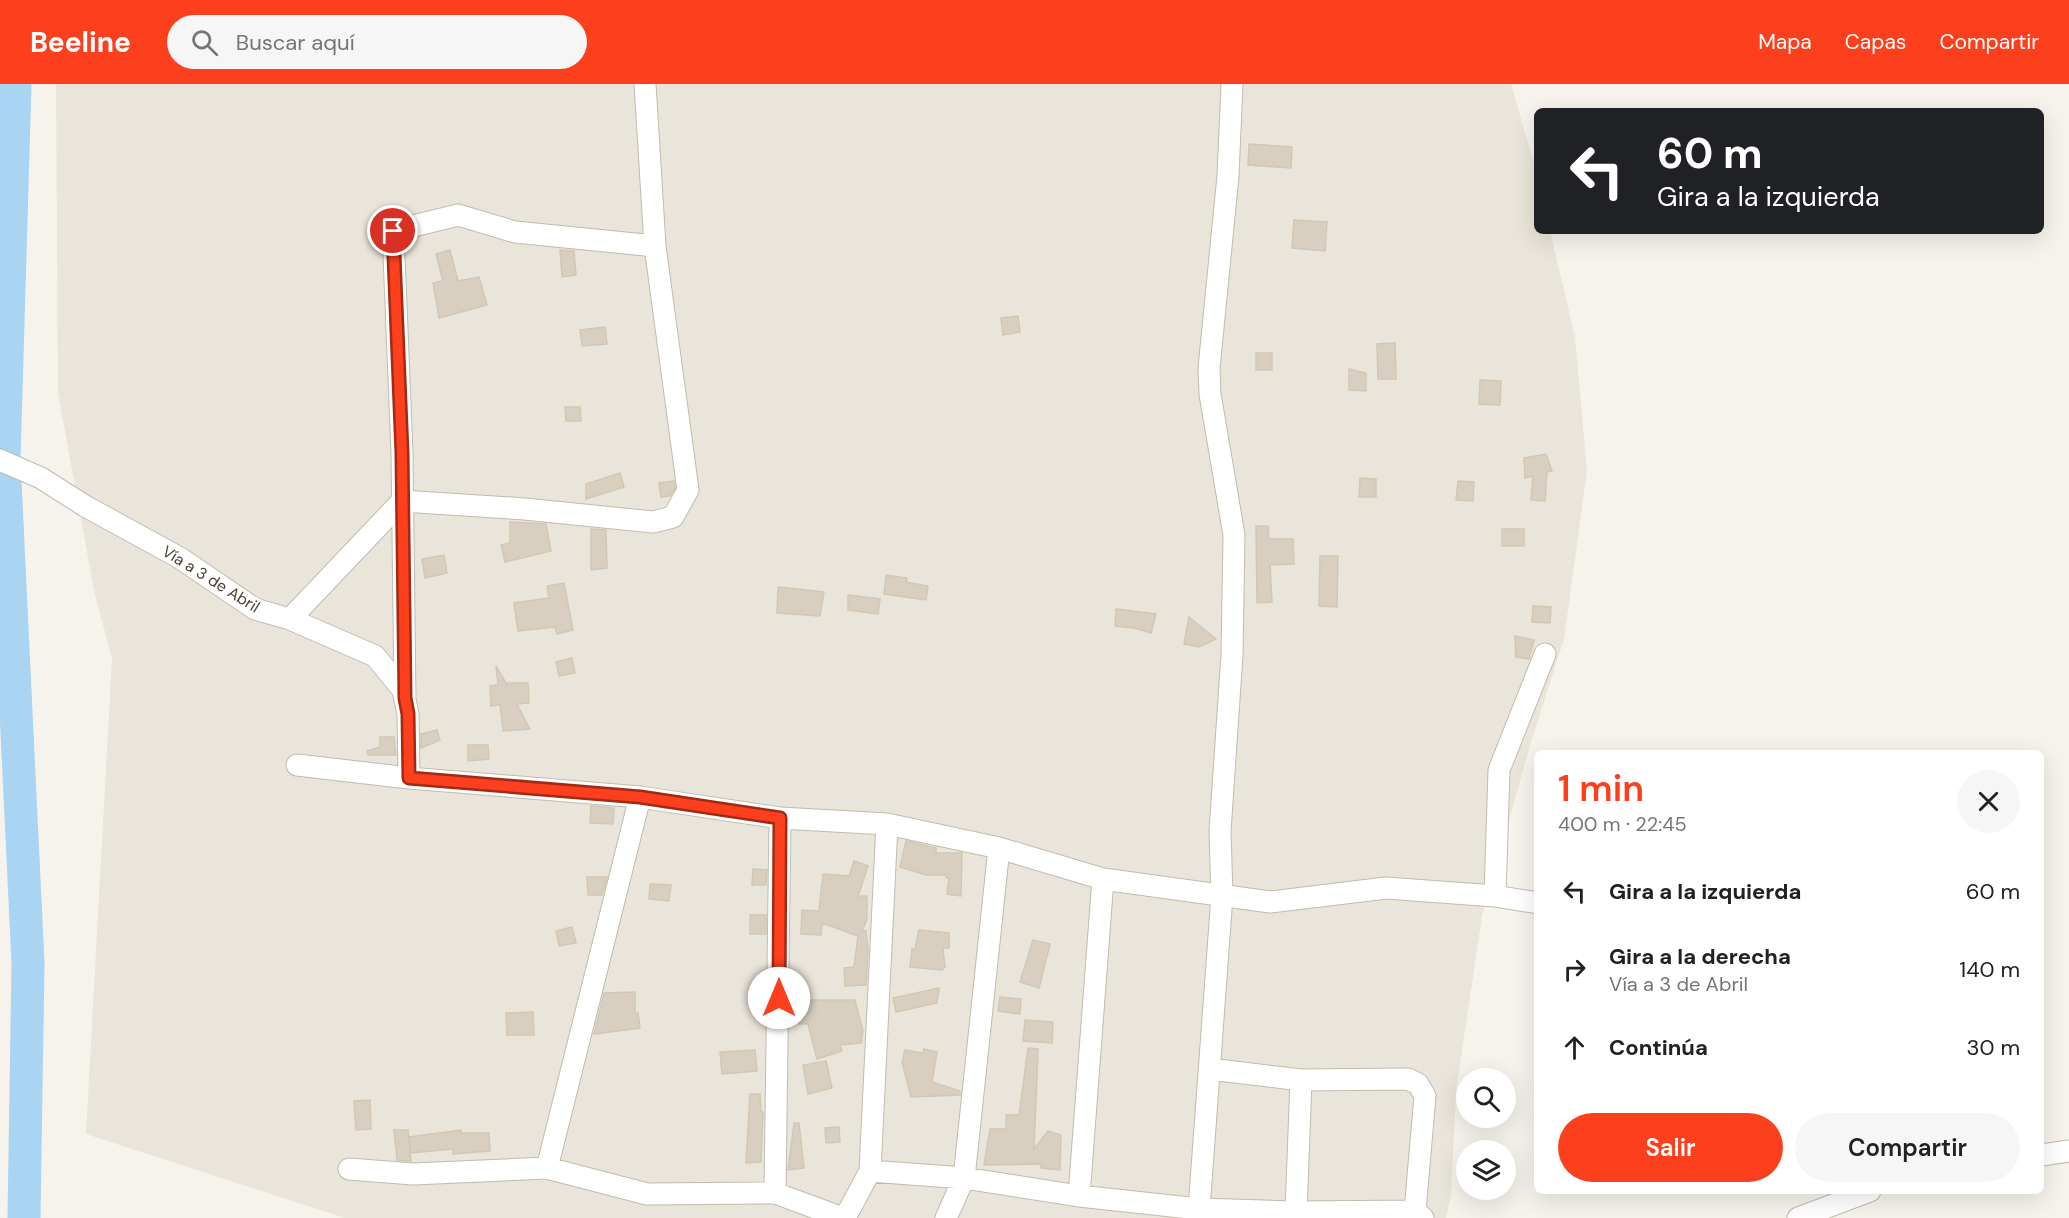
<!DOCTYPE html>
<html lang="es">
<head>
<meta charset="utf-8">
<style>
	:root { --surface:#fff; --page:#f6f6f6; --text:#202124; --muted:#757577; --accent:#fc3f1d }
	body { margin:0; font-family:"DM Sans",sans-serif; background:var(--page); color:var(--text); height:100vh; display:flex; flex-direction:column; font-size:22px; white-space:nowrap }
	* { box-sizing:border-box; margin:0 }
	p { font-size:20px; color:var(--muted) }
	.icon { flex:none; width:33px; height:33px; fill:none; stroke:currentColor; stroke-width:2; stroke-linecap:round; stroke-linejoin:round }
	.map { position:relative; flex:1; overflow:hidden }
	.sheet { position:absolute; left:1534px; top:666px; width:510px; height:444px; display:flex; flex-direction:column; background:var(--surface); border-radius:9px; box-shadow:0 6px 24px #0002 }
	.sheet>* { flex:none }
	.top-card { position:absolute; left:1534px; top:24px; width:510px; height:126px; border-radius:9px; box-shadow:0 6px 24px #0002; background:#202124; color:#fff; overflow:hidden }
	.tools { position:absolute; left:1456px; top:984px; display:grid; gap:12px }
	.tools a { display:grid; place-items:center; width:60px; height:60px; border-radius:50%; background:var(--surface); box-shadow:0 6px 24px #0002; font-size:30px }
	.pin { position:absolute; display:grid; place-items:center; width:51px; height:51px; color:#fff; margin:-26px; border:3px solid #fff; border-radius:50%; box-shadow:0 2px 6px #0007 }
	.me { position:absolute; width:66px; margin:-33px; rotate:0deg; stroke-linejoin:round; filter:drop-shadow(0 0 4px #0008) }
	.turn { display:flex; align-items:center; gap:21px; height:126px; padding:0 24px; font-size:27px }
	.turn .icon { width:78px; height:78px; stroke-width:2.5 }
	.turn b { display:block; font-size:42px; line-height:51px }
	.round { display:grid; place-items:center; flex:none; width:63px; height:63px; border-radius:32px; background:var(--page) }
	.summary { display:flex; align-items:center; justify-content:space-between; height:102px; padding:0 24px }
	h1 { font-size:36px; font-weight:600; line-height:45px; color:var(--accent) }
	.primary-button { display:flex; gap:12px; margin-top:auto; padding:12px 24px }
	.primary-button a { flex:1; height:69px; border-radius:36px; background:var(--accent); color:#fff; font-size:24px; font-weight:600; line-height:69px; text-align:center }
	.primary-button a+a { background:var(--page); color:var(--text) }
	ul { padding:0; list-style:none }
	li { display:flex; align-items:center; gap:18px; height:78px; padding:0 24px }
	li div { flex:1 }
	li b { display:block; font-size:22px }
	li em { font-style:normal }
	header { display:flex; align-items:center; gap:36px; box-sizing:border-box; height:84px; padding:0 30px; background:var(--accent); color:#fff }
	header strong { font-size:28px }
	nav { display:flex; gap:33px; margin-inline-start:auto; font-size:21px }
	.search { width:420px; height:54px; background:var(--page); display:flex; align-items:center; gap:15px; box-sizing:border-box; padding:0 21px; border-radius:33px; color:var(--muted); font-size:22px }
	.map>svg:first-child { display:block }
	.residential { fill:#eae5da }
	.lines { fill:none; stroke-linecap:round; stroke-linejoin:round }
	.stream { stroke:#a9d4f2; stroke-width:5 }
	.river { stroke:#a9d4f2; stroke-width:33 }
	.building { fill:#d8cfc1; stroke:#d3c7b4; stroke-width:1.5 }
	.minor-casing { stroke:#c2bbae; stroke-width:23 }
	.minor { stroke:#fff; stroke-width:21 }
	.route-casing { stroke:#a42913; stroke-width:15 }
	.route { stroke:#fc3f1d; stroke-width:10 }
	.labels { text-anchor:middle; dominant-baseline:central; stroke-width:6; stroke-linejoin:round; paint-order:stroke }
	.street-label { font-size:16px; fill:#4b4439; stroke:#fff }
</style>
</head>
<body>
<header>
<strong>Beeline</strong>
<div class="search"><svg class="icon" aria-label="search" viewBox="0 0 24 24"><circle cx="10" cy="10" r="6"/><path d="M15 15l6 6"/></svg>Buscar aquí</div>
<nav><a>Mapa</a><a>Capas</a><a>Compartir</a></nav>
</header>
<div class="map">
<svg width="2069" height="1134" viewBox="0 0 2069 1134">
	<rect width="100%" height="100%" fill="#f6f3ec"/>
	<path class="residential" d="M 56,0 L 1511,0 L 1537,90 L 1538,147 L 1550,147 L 1575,253 L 1587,387 L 1564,555 L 1531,658 L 1482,832 L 1456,1007 L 1451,1111 L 1446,1134 L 345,1134 L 86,1050 L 112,575 L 94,506 L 58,309 Z"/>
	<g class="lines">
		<path class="stream" d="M 0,434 L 5,423"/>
		<path class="river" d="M 15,0 L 4,376 L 28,879 L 24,1134"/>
	</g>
	<path class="building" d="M 1249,60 L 1292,63 L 1291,84 L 1248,81 Z
		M 1294,136 L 1327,138 L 1325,167 L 1292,164 Z
		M 450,166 L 458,197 L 479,193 L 487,221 L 439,234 L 433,199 L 443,197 L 436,170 Z
		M 560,166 L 574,167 L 576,191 L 562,193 Z
		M 1018,232 L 1020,248 L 1003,251 L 1001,234 Z
		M 605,243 L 607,260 L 582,262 L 580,246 Z
		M 1395,259 L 1396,295 L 1378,295 L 1377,260 Z
		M 1256,269 L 1272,269 L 1272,286 L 1256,286 Z
		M 1349,285 L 1366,289 L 1366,307 L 1349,306 Z
		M 1480,296 L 1501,297 L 1500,321 L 1479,320 Z
		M 565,323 L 580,323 L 581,337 L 566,337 Z
		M 1546,370 L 1552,387 L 1547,388 L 1545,417 L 1531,416 L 1533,392 L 1525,394 L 1524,374 Z
		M 620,389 L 624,403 L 586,415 L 586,400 Z
		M 1360,394 L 1376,395 L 1376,413 L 1359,413 Z
		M 674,397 L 675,404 L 670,412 L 661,413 L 659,399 Z
		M 1458,397 L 1474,398 L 1473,417 L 1456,416 Z
		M 510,438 L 546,440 L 551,467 L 505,478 L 501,461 L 510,459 Z
		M 1256,442 L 1268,442 L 1269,455 L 1293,455 L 1294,480 L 1270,481 L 1272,518 L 1257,519 Z
		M 591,445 L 606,446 L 607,484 L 591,486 Z
		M 1502,445 L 1524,445 L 1524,462 L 1502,462 Z
		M 444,471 L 447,489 L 425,494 L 422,475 Z
		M 1320,472 L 1338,472 L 1337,523 L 1319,522 Z
		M 886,491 L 907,494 L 906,498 L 928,502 L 926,516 L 884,510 Z
		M 564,499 L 573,546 L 557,550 L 555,543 L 518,547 L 514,519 L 549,514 L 547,502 Z
		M 778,503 L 824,508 L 820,532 L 777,529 Z
		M 848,511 L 880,515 L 878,530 L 848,526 Z
		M 1533,522 L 1551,523 L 1550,539 L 1532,538 Z
		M 1116,525 L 1156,530 L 1151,549 L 1134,544 L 1115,542 Z
		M 1189,533 L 1216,555 L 1199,563 L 1184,560 Z
		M 1515,552 L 1534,556 L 1529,575 L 1516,573 Z
		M 572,574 L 575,589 L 559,592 L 556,578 Z
		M 496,582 L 507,601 L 508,599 L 528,599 L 529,619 L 517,620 L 530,645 L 503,647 L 500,621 L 491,622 L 490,602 L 498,601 Z
		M 437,646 L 440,656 L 421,664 L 421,650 Z
		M 380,653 L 394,653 L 396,671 L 368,671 L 367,667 L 380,663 Z
		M 468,661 L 488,661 L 489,675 L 468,677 Z
		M 591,722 L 614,724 L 613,740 L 590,739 Z
		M 906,757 L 936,764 L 936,769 L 962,769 L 961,812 L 947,810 L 949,794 L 946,794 L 946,791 L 926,791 L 900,783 Z
		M 854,777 L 868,782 L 858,812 L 867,812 L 867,835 L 862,847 L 866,847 L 868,866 L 866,901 L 845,902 L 844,884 L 854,883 L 858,852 L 822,839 L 821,851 L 801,850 L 802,826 L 819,827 L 823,790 L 849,792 Z
		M 753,785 L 767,786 L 766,801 L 752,801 Z
		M 587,793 L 607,793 L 602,811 L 588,811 Z
		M 650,800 L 671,801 L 669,817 L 649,815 Z
		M 750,831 L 766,831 L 766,850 L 750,850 Z
		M 572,843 L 576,859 L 559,862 L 556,847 Z
		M 919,846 L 949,849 L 949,864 L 943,864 L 945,883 L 942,886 L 910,883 L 912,865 L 915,865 Z
		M 1033,856 L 1050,860 L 1039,904 L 1020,898 Z
		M 939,904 L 937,919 L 896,928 L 893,914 Z
		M 635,908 L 635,929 L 638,929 L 640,944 L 594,950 L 604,909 Z
		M 1000,913 L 1021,915 L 1020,930 L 998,927 Z
		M 799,916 L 855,916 L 863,947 L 861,959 L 840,961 L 842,967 L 817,975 L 808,940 L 799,940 Z
		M 533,928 L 534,951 L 507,951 L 506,929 Z
		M 1025,936 L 1053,938 L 1052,959 L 1023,957 Z
		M 1028,964 L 1038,965 L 1034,1065 L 1048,1047 L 1061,1051 L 1060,1086 L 1041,1084 L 1041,1080 L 984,1081 L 990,1045 L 1006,1045 L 1006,1031 L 1019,1031 Z
		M 924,965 L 937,968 L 932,998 L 960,1007 L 960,1011 L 911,1013 L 902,978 L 905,966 L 923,969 Z
		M 755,966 L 757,987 L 722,990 L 720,968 Z
		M 826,977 L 832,1004 L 808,1010 L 803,981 Z
		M 750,1010 L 760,1010 L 761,1027 L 763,1028 L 761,1078 L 746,1079 Z
		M 370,1016 L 371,1045 L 356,1046 L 354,1017 Z
		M 794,1039 L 799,1039 L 804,1084 L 788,1086 Z
		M 839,1043 L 840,1058 L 826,1059 L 825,1044 Z
		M 394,1046 L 408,1046 L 411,1077 L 397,1076 Z
		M 461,1046 L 461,1049 L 489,1049 L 490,1067 L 453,1070 L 453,1065 L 411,1069 L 409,1053 Z"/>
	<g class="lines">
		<g class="minor-casing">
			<path id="minor" d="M 0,376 L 41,394 L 85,422 L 180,474 L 255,525 L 290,535 L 375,572 L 403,606 L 408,630 L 409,694
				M 290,535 L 402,417 L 525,425 L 653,438 L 673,433 L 688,406 L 655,162 L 645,0
				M 405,614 L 402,369 L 393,147 L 458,131 L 515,148 L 655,162
				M 297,681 L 409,694 L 640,713 L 780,734 L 887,740 L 999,764 L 1103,795 L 1270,818 L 1386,804 L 1495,812 L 1538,819
				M 1495,812 L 1499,686 L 1545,570
				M 1210,985 L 1301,996 L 1408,995 L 1418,1000 L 1425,1012 L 1415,1127 L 1423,1134
				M 2042,1071 L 2069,1067
				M 547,1084 L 640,713
				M 349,1085 L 413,1090 L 547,1084 L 647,1110 L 775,1109 L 843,1134
				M 870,1087 L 964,1094 L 1079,1112 L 1199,1125 L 1296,1128 L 1415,1127
				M 775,1109 L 780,734
				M 1079,1112 L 1103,795
				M 1199,1125 L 1222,812 L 1220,747 L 1232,571 L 1234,451 L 1210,310 L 1209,284 L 1228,92 L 1232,0
				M 1296,1128 L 1301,996
				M 845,1134 L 870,1087 L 887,740
				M 946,1134 L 964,1094 L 999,764
				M 1798,1134 L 1870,1107"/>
		</g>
		<use href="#minor" class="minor"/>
	</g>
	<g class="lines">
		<g class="route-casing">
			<path id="route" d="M 393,147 L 402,369 L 405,614 L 408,630 L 409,694 L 640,713 L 780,734 L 779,914"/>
		</g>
		<use href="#route" class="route"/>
	</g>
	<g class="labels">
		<g class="street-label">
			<text transform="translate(211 495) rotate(32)">Vía a 3 de Abril</text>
		</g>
	</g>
</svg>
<div class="tools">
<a><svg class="icon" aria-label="search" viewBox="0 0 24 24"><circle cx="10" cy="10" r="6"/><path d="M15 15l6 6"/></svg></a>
<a><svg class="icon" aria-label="layers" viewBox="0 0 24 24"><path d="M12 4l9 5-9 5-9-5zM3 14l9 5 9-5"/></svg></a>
</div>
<div class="pin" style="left:393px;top:147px;background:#d93025"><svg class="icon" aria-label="arrive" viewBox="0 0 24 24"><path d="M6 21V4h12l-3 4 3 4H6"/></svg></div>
<svg class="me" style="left:779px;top:914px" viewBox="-20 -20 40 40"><circle r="19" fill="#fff"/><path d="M0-13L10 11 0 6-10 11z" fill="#fc3f1d"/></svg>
<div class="top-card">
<div class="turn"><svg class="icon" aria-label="left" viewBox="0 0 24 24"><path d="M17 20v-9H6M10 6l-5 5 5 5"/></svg><div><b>60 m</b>Gira a la izquierda</div></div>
</div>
<section class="sheet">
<div class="summary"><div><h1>1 min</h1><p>400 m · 22:45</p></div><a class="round"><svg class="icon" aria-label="close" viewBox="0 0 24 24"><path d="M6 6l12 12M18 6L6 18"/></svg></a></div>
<ul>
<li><svg class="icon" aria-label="left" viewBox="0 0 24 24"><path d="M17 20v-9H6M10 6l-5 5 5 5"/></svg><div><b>Gira a la izquierda</b></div><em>60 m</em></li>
<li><svg class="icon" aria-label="right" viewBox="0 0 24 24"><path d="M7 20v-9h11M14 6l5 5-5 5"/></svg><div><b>Gira a la derecha</b><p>Vía a 3 de Abril</p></div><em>140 m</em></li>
<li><svg class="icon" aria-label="ahead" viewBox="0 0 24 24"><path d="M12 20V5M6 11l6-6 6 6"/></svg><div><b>Continúa</b></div><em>30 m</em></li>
</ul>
<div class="primary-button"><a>Salir</a><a>Compartir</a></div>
</section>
</div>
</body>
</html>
